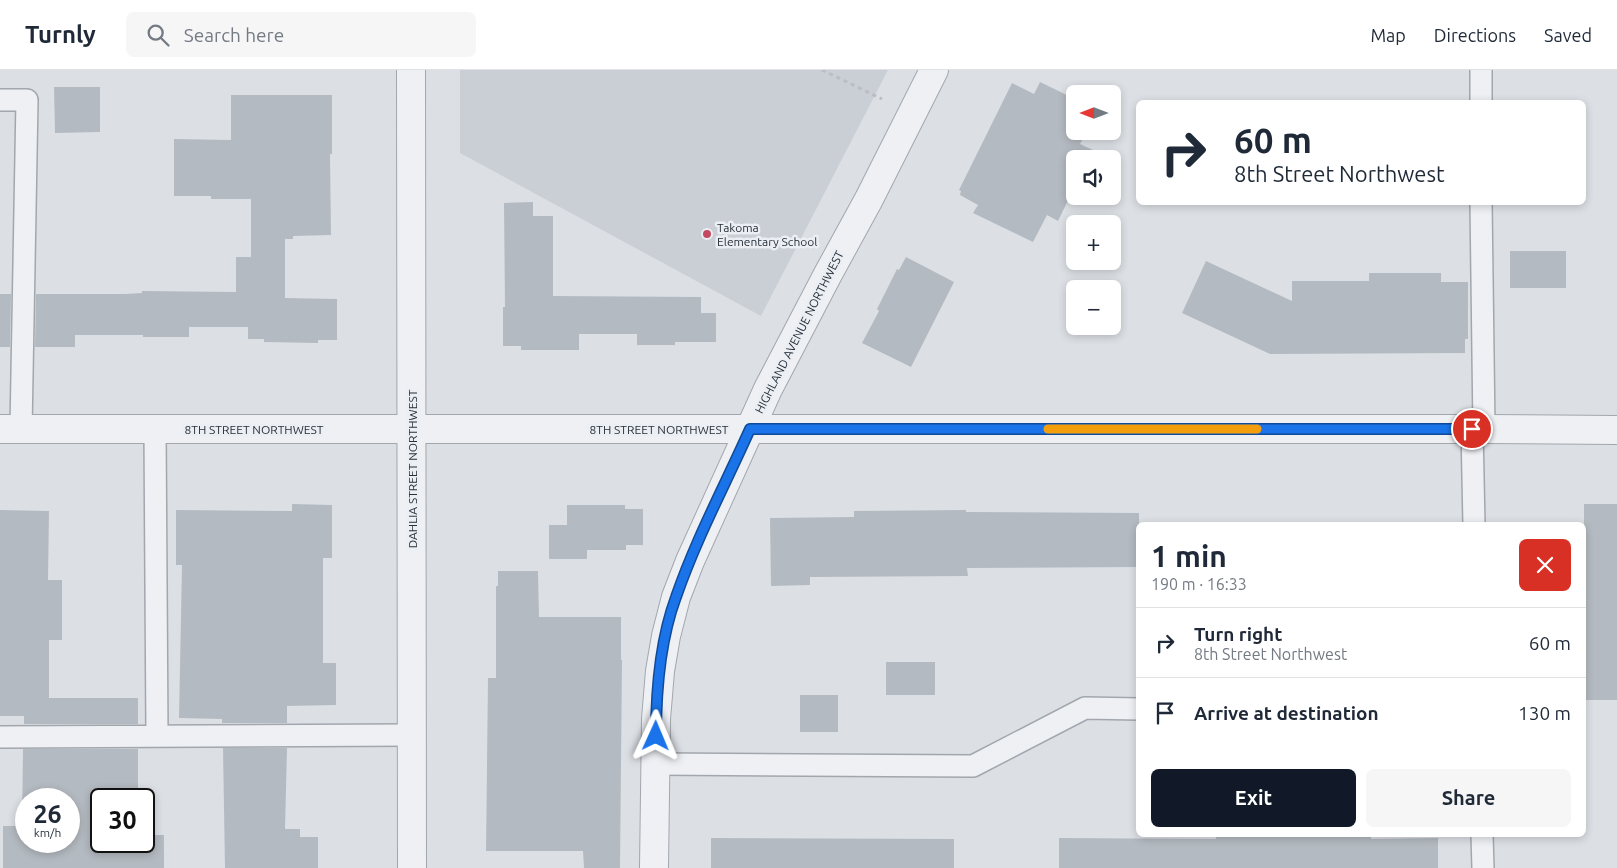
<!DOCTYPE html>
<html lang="en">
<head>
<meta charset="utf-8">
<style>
	:root { --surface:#fff; --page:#f6f6f7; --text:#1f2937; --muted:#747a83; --line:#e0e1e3; --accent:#111827 }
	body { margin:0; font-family:Ubuntu,sans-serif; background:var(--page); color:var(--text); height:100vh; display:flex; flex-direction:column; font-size:19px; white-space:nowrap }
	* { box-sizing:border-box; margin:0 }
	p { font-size:16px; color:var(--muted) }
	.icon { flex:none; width:28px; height:28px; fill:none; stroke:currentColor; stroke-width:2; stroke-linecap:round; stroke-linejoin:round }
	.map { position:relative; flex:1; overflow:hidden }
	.side { position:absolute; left:1136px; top:452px; width:450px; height:315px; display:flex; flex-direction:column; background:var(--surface); border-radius:8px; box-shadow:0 2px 8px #0003 }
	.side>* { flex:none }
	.banner { position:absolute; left:1136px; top:30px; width:450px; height:105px; border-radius:8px; box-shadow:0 2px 8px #0003; background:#fff; color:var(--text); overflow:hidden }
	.needle { width:32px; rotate:270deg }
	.tools { position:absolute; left:1066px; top:15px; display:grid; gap:10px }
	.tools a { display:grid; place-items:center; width:55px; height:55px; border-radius:8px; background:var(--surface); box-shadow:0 2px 8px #0003; font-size:25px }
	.speed { position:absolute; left:15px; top:718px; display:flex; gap:10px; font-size:25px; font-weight:700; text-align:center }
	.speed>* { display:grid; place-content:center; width:65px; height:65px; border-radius:50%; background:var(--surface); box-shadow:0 2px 8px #0003; line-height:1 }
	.speed small { font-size:12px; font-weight:400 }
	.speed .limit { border:2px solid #111; border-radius:8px; background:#fff; color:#111 }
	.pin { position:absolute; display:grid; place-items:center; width:42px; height:42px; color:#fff; margin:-21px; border:2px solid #fff; border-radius:50%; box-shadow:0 1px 5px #0007 }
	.me { position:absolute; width:55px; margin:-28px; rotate:1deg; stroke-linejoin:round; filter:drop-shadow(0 0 4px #0008) }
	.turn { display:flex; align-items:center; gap:18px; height:105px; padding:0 15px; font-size:22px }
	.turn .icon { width:65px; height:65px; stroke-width:2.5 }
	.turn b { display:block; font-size:35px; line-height:42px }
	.round { display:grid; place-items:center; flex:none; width:52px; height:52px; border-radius:8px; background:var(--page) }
	.headline { display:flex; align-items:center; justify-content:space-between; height:85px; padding:0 15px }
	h1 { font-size:30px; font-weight:700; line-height:38px }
	.primary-button { display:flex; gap:10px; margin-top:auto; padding:10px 15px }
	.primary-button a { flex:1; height:58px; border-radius:8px; background:var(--accent); color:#fff; font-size:20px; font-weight:700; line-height:58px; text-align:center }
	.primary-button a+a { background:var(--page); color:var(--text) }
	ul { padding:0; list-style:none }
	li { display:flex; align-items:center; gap:15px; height:70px; padding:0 15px; border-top:1px solid var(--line) }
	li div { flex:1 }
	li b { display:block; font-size:19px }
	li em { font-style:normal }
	header { display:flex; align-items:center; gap:30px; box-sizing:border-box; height:70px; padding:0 25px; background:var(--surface); border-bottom:1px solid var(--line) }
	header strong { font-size:24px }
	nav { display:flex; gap:28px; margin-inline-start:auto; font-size:18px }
	.search { width:350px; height:45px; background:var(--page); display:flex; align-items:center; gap:12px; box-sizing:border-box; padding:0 18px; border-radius:8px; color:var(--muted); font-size:19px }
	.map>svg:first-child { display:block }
	.built { fill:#cacfd6 }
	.building { fill:#b4bac1; fill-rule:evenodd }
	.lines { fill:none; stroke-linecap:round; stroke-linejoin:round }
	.service-casing { stroke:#a2a7ae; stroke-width:24 }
	.minor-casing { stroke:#a2a7ae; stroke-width:30 }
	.path { stroke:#babec4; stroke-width:3; stroke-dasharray:4 4; stroke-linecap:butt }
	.service { stroke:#eef0f4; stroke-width:21 }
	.minor { stroke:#eef0f4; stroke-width:28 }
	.route-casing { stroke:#114b97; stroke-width:12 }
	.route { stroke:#1a73e8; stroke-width:9 }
	.slow { stroke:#f59e0b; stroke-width:9 }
	.poi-dot { fill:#c24863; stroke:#ebeff3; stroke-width:2 }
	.labels { text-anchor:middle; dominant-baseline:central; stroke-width:5; stroke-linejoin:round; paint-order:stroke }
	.poi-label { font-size:12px; fill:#272f3a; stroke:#ebeff3; text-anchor:start }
	.street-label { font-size:12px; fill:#272f3a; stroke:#ebeff3 }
</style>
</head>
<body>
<header>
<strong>Turnly</strong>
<div class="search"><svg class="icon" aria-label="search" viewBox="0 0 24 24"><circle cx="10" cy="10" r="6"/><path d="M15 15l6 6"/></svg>Search here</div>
<nav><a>Map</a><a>Directions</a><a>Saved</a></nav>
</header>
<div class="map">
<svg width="1617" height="798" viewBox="0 0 1617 798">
	<rect width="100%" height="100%" fill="#dce0e5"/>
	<path class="built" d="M 460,0 L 888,0 L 761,246 L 460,83 Z"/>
	<path class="building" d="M 1040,12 L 1075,29 L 1075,61 L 1087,61 L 1080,74 L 1093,80 L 1089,89 L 1075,89 L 1075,116 L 1058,151 L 1047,145 L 1033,172 L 973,143 L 978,135 L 960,125 L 961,121 L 959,120 L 1012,13 L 1034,24 Z
		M 54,17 L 100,17 L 100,62 L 55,63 Z
		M 231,25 L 332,25 L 332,84 L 330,84 L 331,165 L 293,166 L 293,169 L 285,169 L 285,228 L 337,229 L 337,270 L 318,270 L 318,273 L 264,272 L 264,269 L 248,269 L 248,257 L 189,257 L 189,267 L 143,267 L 143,265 L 75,265 L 75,277 L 35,277 L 36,224 L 125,224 L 142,223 L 142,221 L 236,222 L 236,187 L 251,187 L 251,129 L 211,129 L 211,126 L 174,126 L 174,69 L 231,70 Z
		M 533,132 L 533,146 L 553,146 L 553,226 L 701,227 L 701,243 L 716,243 L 716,272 L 675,272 L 675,275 L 637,275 L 637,264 L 579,264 L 579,280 L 521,280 L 521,276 L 503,276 L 503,237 L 505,237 L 504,133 Z
		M 1510,181 L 1566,181 L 1566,218 L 1510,218 Z
		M 906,187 L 954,212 L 911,297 L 862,273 L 879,241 L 877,239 L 897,199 L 899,200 Z
		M 1206,191 L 1292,231 L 1292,211 L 1369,211 L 1369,203 L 1441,203 L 1441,212 L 1468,212 L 1468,269 L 1465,269 L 1465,283 L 1270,284 L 1182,243 Z
		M 0,224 L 11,224 L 10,277 L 0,277 Z
		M 292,434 L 332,435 L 332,488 L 323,488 L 323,593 L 336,593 L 336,635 L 287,636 L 287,653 L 222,653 L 222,649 L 179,648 L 182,495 L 176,495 L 176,440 L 292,441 Z
		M 1584,434 L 1617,434 L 1617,630 L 1584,630 Z
		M 567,435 L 625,435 L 625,439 L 643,439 L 643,475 L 626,475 L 626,480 L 587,480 L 587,489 L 549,489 L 549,455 L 567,455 Z
		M 0,440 L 49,441 L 48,510 L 62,510 L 62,570 L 49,570 L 49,628 L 138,628 L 138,654 L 24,654 L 24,646 L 0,646 Z
		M 966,440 L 966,442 L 1139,443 L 1139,497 L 967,498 L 968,506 L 810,507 L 810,515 L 771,516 L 770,448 L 854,447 L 854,441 Z
		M 498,501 L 538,501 L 539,547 L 621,547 L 621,590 L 622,590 L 620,798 L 584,798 L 583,781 L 486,781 L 488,608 L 496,608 L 496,516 L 498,516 Z
		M 886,592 L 935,592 L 935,625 L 886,625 Z
		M 800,625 L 838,625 L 838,662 L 800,662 Z
		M 223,678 L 287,678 L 285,759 L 300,759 L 300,767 L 318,767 L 318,798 L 225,798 Z
		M 23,679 L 138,679 L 138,729 L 101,729 L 101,771 L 144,771 L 144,765 L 164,765 L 164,798 L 3,798 L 3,756 L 22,756 ZM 26,729 L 69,729 L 69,771 L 26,771 Z
		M 1216,765 L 1371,765 L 1371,769 L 1438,768 L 1438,798 L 1059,798 L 1059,768 L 1216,769 Z
		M 711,768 L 954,769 L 954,798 L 711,798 Z"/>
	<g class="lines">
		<g class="service-casing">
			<path id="service" d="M 1481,0 L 1481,32
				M 0,30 L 27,30 L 21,359
				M 1481,132 L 1484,359
				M 155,359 L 157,666
				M 1472,359 L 1474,455
				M 0,667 L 412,665
				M 656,694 L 973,696 L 1085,638 L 1139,639
				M 1482,765 L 1483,798"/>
		</g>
		<g class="minor-casing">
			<path id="minor" d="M 411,0 L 412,798
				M 0,359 L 1484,359 L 1617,360
				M 654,798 L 656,649 L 660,601 L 666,566 L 676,527 L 690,491 L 768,319 L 828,204 L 869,129 L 934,0"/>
		</g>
		<path class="path" d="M 822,0 L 882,29"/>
		<use href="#service" class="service"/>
		<use href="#minor" class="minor"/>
	</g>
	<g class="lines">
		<g class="route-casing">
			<path id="route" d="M 656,666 C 656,620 660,570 676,527 C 696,469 725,415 750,359 L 1472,359"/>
		</g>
		<use href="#route" class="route"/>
		<path class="slow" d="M 1048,359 L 1257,359"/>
	</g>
	<circle class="poi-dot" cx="707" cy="164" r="5"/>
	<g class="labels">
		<g class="poi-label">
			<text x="717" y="157">Takoma<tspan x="717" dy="14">Elementary School</tspan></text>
		</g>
		<g class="street-label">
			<text transform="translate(799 262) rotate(-63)">HIGHLAND AVENUE NORTHWEST</text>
			<text x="254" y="359">8TH STREET NORTHWEST</text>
			<text x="659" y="359">8TH STREET NORTHWEST</text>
			<text transform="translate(412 399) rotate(-90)">DAHLIA STREET NORTHWEST</text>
		</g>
	</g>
</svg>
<div class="tools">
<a><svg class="needle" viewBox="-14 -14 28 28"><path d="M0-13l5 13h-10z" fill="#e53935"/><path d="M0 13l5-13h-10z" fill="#747a83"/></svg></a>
<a><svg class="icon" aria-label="sound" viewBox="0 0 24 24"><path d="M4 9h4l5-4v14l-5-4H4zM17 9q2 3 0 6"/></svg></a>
<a>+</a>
<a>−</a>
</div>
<div class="speed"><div>26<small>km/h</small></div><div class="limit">30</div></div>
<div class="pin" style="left:1472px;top:359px;background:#d93025"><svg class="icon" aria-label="arrive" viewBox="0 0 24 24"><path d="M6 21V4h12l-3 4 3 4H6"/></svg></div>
<svg class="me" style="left:656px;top:666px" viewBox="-20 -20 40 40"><path d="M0-17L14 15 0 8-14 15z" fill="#1a73e8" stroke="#fff" stroke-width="4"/></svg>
<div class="banner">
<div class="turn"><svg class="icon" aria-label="right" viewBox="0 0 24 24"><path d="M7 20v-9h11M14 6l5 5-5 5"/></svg><div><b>60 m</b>8th Street Northwest</div></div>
</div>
<section class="side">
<div class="headline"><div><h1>1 min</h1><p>190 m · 16:33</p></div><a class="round" style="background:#d93025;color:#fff"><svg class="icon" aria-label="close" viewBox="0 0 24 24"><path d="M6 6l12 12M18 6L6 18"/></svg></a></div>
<ul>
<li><svg class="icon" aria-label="right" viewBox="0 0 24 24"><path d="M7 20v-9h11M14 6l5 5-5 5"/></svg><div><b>Turn right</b><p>8th Street Northwest</p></div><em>60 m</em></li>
<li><svg class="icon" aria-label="arrive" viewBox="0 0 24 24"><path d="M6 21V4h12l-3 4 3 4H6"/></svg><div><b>Arrive at destination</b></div><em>130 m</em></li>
</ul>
<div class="primary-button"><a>Exit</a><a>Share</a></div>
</section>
</div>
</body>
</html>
